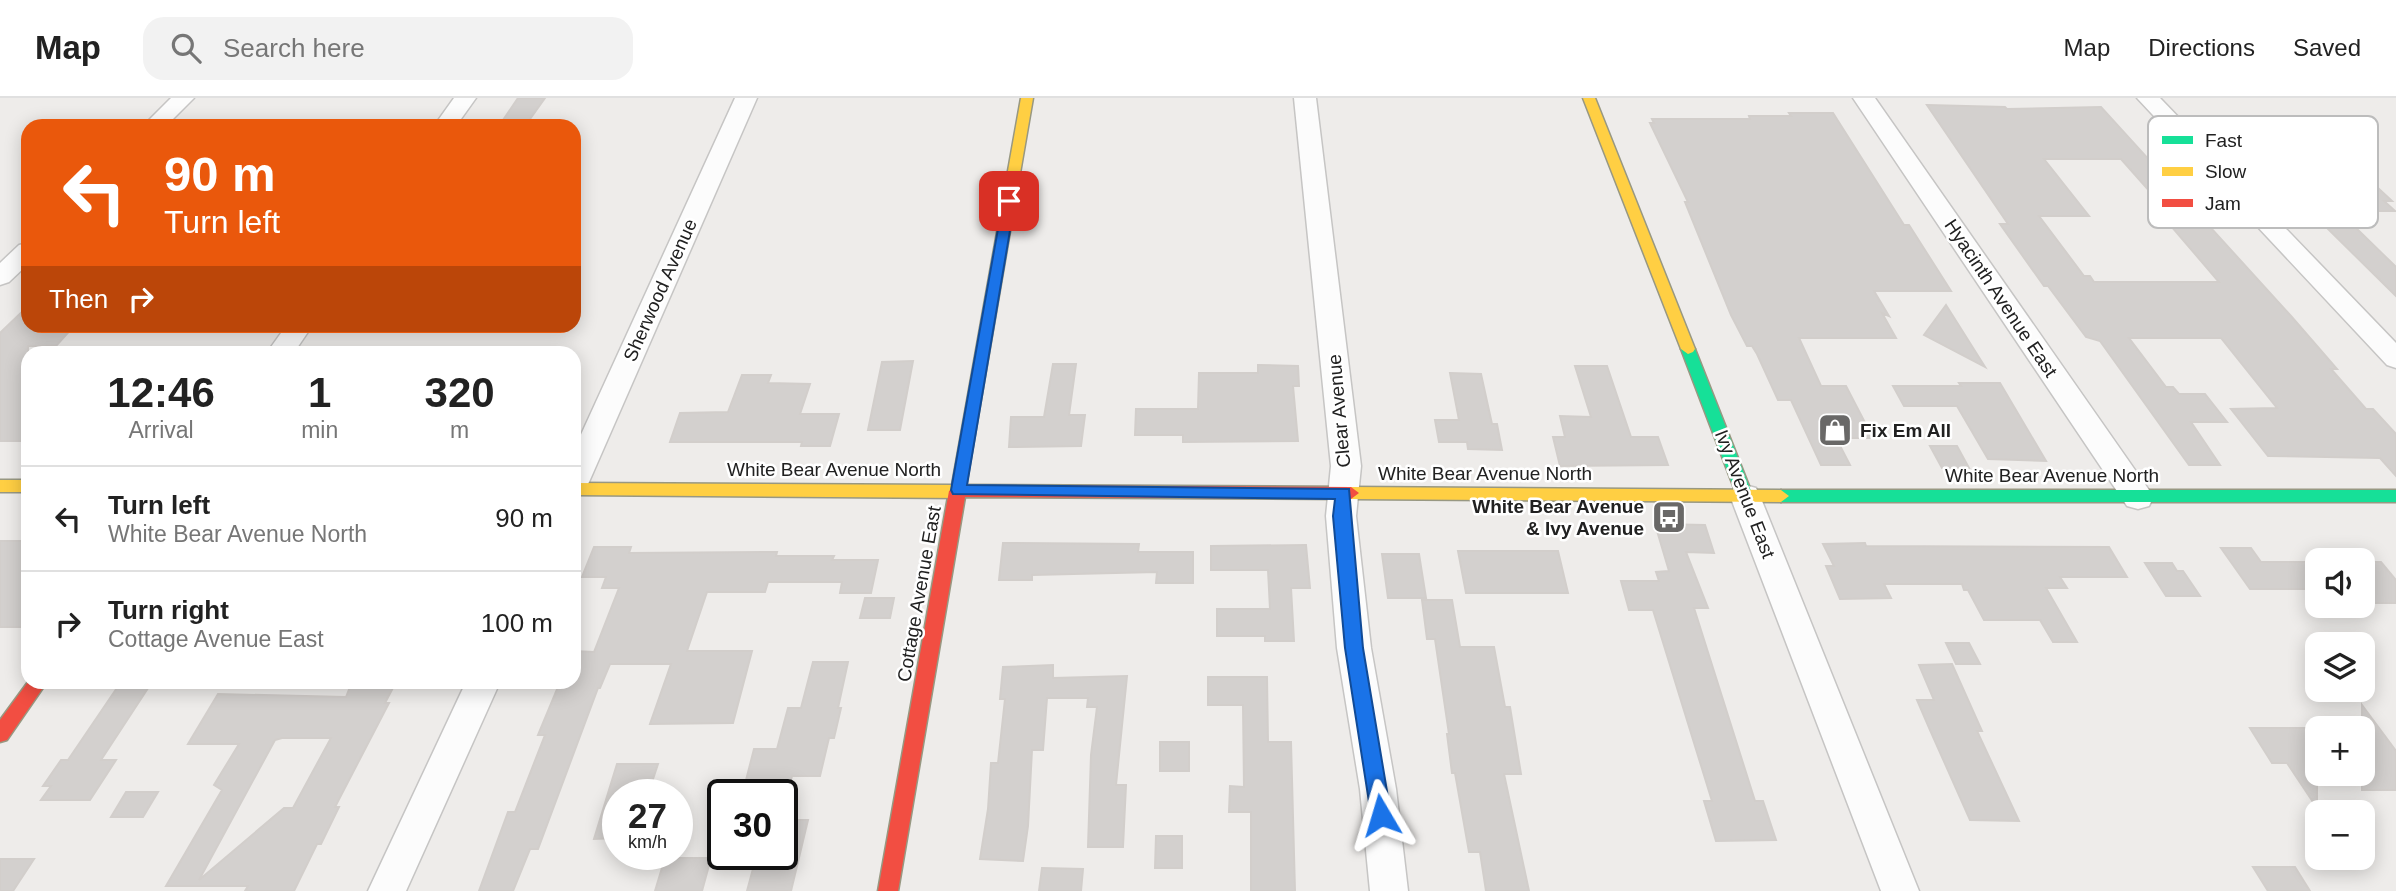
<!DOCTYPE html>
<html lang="en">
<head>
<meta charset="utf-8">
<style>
	:root { --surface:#fff; --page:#f2f2f2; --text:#222; --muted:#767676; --line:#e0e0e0 }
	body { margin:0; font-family:Helvetica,sans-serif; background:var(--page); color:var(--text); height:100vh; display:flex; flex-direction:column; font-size:26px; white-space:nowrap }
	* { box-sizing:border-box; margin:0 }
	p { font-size:23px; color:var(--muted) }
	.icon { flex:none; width:38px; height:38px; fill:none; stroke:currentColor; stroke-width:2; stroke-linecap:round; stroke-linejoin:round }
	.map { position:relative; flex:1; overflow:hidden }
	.drawer { position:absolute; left:21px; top:248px; width:560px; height:343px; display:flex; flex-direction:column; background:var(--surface); border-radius:21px; box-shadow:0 4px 18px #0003 }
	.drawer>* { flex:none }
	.banner { position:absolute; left:21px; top:21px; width:560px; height:214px; border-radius:21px; box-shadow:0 4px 18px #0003; background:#ea580c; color:#fff; overflow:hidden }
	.controls { position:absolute; left:2305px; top:450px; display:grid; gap:14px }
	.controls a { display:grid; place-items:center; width:70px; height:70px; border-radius:14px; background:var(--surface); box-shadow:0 4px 18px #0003; font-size:35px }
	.speed { position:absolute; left:602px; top:681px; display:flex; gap:14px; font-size:35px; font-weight:700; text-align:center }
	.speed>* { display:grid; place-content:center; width:91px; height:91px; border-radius:50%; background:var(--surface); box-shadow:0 4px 18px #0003; line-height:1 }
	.speed small { font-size:18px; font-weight:400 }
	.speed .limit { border:4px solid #111; border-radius:10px; background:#fff; color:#111 }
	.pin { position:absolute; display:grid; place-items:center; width:60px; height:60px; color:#fff; margin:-30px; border-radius:14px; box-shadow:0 4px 10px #0006 }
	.me { position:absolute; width:77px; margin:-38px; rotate:353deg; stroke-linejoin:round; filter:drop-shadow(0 0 5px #0008) }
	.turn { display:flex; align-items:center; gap:24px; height:147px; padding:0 28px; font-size:32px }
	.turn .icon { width:91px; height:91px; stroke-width:2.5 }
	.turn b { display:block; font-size:49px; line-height:60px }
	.then { display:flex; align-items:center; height:66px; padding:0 28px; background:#0003; gap:14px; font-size:26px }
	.eta { display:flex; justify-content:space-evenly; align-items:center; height:119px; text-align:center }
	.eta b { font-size:42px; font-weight:600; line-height:49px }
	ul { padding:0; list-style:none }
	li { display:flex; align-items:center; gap:21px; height:105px; padding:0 28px; border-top:2px solid var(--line) }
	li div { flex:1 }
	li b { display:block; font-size:26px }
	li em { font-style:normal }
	header { display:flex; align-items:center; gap:42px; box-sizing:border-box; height:98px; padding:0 35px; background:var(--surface); border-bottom:2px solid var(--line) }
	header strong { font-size:33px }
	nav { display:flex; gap:38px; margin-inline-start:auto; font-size:24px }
	.search { width:490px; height:63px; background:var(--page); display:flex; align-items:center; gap:18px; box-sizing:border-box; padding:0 24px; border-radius:21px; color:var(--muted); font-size:26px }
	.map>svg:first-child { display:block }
	.building { fill:#d3d0ce; stroke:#d2cecb; stroke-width:2; fill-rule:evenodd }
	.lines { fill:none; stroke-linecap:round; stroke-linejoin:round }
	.street-casing { stroke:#c6c5c4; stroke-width:3 }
	.fast-casing { stroke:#989882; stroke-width:3 }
	.slow-casing { stroke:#989882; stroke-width:3 }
	.jam-casing { stroke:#989882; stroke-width:3 }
	.street { fill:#fcfcfc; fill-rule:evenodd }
	.fast { fill:#16e098; fill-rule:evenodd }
	.slow { fill:#ffcf43; fill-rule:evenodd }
	.jam { fill:#f24e42; fill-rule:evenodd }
	.route { fill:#1a73e8; stroke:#114b97; stroke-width:2 }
	.labels { text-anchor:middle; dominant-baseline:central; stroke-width:5; stroke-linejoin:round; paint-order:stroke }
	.street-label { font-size:19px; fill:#212121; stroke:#fff }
	.poi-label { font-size:19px; font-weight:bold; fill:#212121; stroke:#fff; text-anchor:start }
	.key { fill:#fff; stroke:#bcbcbc; stroke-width:2 }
	.key-label { font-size:19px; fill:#212121 }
</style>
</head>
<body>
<header>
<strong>Map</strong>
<div class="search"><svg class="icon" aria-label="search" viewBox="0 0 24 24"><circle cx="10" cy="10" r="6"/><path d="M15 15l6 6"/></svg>Search here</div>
<nav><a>Map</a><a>Directions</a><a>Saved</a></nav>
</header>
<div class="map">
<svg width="2396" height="793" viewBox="0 0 2396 793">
	<rect width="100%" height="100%" fill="#eeecea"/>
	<path class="building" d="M 518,0 L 545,0 L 525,28 L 499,28 Z
		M 1927,7 L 2005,9 L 2007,11 L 2101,9 L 2291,218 L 2337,271 L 2331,271 L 2366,311 L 2373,311 L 2396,336 L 2396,378 L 2380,360 L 2268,358 L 2231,311 L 2277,310 L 2221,240 L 2129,240 L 2166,289 L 2173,289 L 2179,296 L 2205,296 L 2227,324 L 2191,324 L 2220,367 L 2189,367 L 2100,243 L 2086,239 L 2048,188 L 2044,188 L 2000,126 L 2008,126 ZM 2044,61 L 2121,61 L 2168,114 L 2159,114 L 2219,184 L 2094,184 L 2090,178 L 2084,178 L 2039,118 L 2089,118 Z
		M 1789,15 L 1833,15 L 1904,127 L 1909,127 L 1951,193 L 1874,193 L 1889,218 L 1882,215 L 1896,240 L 1799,240 L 1821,288 L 1846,288 L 1873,340 L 1836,340 L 1850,367 L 1821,367 L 1791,302 L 1778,302 L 1757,256 L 1752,248 L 1747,248 L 1731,217 L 1685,104 L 1688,104 L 1650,25 L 1654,25 L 1652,21 L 1750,21 L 1749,18 L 1791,18 Z
		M 2253,50 L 2335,50 L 2392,103 L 2384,103 L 2395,113 L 2317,113 Z
		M 2324,127 L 2353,127 L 2396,169 L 2396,198 Z
		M 1946,207 L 1985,269 L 1924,237 Z
		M 28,208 L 28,228 L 74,228 L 56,248 L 28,248 L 28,343 L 0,343 L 0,235 Z
		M 913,263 L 900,332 L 868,332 L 882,264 Z
		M 1053,266 L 1076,266 L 1069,317 L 1085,317 L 1081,348 L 1009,349 L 1011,319 L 1044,319 Z
		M 1258,267 L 1298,268 L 1299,288 L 1293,288 L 1298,343 L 1183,344 L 1183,337 L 1135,337 L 1136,311 L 1198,311 L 1199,275 L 1258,275 Z
		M 1575,268 L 1607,268 L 1631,339 L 1658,339 L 1668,367 L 1560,368 L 1553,339 L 1565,339 L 1560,318 L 1591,319 Z
		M 1450,275 L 1481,276 L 1492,326 L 1497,326 L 1502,352 L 1468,351 L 1467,344 L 1439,344 L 1435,322 L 1459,322 Z
		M 742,277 L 771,277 L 768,285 L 810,286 L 800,316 L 839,316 L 830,348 L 801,348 L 802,344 L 670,344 L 680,315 L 728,314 Z
		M 1959,285 L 2000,285 L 2046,363 L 1988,361 L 1957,308 L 1904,308 L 1893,288 L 1961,288 Z
		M 1930,348 L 1957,348 L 1969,370 L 1942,370 Z
		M 1655,426 L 1705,427 L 1714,455 L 1686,454 L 1708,510 L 1694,510 L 1755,703 L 1763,703 L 1776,742 L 1716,743 L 1704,703 L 1712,703 L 1653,512 L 1629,512 L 1621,483 L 1659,483 L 1656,474 L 1669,473 Z
		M 0,443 L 28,443 L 28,529 L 0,529 Z
		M 1003,445 L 1139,446 L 1138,454 L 1193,454 L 1193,485 L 1156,485 L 1157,474 L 1032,477 L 1032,482 L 999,482 Z
		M 1865,445 L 1866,448 L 2109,449 L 2127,479 L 2060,479 L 2067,490 L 2046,490 L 2077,544 L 2053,544 L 2040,522 L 1984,522 L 1968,492 L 1964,492 L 1962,486 L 1884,486 L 1891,500 L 1840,501 L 1826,468 L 1834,468 L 1823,446 Z
		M 1306,447 L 1310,490 L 1291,490 L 1294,543 L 1265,543 L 1265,538 L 1217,538 L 1217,511 L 1270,511 L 1268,472 L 1211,472 L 1211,448 Z
		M 594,449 L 631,449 L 629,455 L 777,454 L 776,458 L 834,458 L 832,462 L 878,462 L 871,495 L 840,495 L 842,484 L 768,484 L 765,494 L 707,494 L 687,553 L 752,553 L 733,625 L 650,626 L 671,566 L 610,566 L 600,590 L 598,590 L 538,751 L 530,751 L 513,793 L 479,793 L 508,714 L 515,714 L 545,637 L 538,637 L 560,584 L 574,584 L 574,553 L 594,554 L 619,490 L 602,490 L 606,479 L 582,479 Z
		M 2221,450 L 2251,450 L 2261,464 L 2317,464 L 2317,491 L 2250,491 Z
		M 1458,453 L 1558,453 L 1568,495 L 1466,495 Z
		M 1382,456 L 1419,456 L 1426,500 L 1388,500 Z
		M 2362,464 L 2381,464 L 2396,482 L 2396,505 L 2362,505 Z
		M 2145,465 L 2172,465 L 2177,473 L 2183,473 L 2200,498 L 2166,498 Z
		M 865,500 L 894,500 L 890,520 L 860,520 Z
		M 1422,502 L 1452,502 L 1460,549 L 1494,549 L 1505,609 L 1510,609 L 1521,676 L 1504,676 L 1529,793 L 1486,793 L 1480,754 L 1469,754 L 1455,675 L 1452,675 L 1447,636 L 1449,636 L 1435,541 L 1427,541 Z
		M 1946,545 L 1969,545 L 1980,566 L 1956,566 Z
		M 813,564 L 848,564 L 838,610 L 841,610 L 834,640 L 829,640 L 820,678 L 792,678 L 789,690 L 744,690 L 754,651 L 777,651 L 788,610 L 801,610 Z
		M 1952,566 L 1982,633 L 1977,633 L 2019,723 L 1970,722 L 1930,632 L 1917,602 L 1934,602 L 1919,567 Z
		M 1053,567 L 1053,580 L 1127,578 L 1116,687 L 1126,687 L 1123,749 L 1088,749 L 1091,657 L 1097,609 L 1087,609 L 1088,600 L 1047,600 L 1043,652 L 1032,652 L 1028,728 L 1023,763 L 980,761 L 988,711 L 991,665 L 998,665 L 1005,601 L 1000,601 L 1003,569 Z
		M 1208,579 L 1267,579 L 1268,644 L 1291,644 L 1295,793 L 1251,793 L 1251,714 L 1229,714 L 1230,688 L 1244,689 L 1243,607 L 1208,607 Z
		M 121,584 L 152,584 L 101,662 L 116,662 L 90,702 L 41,702 L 51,688 L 43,688 L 61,662 L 68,662 Z
		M 352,584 L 396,584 L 385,605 L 389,605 L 335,709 L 339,709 L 321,746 L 317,746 L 294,793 L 245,793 L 248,788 L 166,788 L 222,692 L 214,687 L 239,646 L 188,646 L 218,596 L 346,599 ZM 282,640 L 331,640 L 293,710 L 284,710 L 199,782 L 275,642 Z
		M 2362,607 L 2396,653 L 2396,692 L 2362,692 Z
		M 2250,630 L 2317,630 L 2317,710 L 2287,665 L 2272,665 Z
		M 1160,644 L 1189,644 L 1189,673 L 1160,673 Z
		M 617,666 L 658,666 L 648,696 L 618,696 L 618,740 L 594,741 Z
		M 126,694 L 158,694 L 143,719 L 111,719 Z
		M 782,722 L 808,722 L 791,793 L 747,793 L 757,756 L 782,756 Z
		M 1156,738 L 1182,738 L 1182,770 L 1155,770 Z
		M 665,760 L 711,760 L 702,793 L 655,793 Z
		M 0,761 L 34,761 L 13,793 L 0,793 Z
		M 2253,769 L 2295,769 L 2310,793 L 2268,793 Z
		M 1042,770 L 1083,771 L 1081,793 L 1039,793 Z"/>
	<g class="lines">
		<g class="street-casing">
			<path id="street" d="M 171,0 L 194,0 L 166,28 L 143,28 Z
				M 454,0 L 476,0 L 456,28 L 434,28 Z
				M 735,0 L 757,0 L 589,384 L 584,392 L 574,395 L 574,352 Z
				M 1294,0 L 1316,0 L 1361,368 L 1356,418 L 1371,550 L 1396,691 L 1408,793 L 1370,793 L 1360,691 L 1337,550 L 1326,418 L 1331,368 Z
				M 1853,0 L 1875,0 L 2149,392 L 2153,400 L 2149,408 L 2138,411 L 2127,408 Z
				M 2137,0 L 2160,0 L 2396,245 L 2396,270 L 2387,267 Z
				M 28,145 L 28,166 L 9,184 L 0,187 L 0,165 L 19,147 Z
				M 286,228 L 312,228 L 293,256 L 266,256 Z
				M 1745,387 L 1756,390 L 1760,398 L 1919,793 L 1881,793 L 1730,398 L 1734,390 Z
				M 466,584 L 500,584 L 406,793 L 368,793 Z"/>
		</g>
		<g class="fast-casing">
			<path id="fast" d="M 1688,246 L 1695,251 L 1753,398 L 1751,402 L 1739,402 L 1737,398 L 1681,251 Z
				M 1781,392 L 2396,392 L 2396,404 L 1781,404 L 1773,398 Z"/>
		</g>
		<g class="slow-casing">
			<path id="slow" d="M 1021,0 L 1033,0 L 964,400 L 574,397 L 574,385 L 952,387 Z
				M 1583,0 L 1595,0 L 1695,251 L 1693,254 L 1688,256 L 1681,251 Z
				M 0,382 L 28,382 L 28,394 L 0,394 Z
				M 1351,389 L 1781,392 L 1789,398 L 1781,404 L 1351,401 L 1343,395 Z"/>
		</g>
		<g class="jam-casing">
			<path id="jam" d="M 957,387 L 1351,389 L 1359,395 L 1351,401 L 965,399 L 898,793 L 878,793 L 949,393 Z
				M 28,584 L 47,584 L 7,642 L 0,644 L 0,622 Z"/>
		</g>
		<use href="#street" class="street"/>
		<use href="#fast" class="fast"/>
		<use href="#slow" class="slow"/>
		<use href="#jam" class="jam"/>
	</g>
	<path class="route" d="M 1009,99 L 1015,103 L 967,387 L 1349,391 L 1363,550 L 1391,717 L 1388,723 L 1381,726 L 1374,723 L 1371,717 L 1345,550 L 1333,418 L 1335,401 L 953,396 L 951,392 L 1003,103 Z"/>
	<defs>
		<g id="shop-square" transform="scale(1.75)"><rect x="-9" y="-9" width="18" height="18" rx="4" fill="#696867" stroke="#fff"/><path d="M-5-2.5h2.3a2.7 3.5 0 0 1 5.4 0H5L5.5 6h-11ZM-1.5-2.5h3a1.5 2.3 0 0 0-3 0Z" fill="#fff"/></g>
		<g id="bus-square" transform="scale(1.75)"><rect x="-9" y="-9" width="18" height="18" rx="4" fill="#696867" stroke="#fff"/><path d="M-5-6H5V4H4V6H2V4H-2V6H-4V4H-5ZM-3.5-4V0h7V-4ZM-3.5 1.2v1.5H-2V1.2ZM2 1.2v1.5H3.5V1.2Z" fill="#fff"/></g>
	</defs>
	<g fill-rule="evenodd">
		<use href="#shop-square" x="1835" y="332"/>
		<use href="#bus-square" x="1669" y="419"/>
	</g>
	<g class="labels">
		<g class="street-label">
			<text transform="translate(660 192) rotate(-66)">Sherwood Avenue</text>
			<text transform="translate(2001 200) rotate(56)">Hyacinth Avenue East</text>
			<text transform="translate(1339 313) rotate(-95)">Clear Avenue</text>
			<text x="834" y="371">White Bear Avenue North</text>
			<text x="1485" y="375">White Bear Avenue North</text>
			<text x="2052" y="377">White Bear Avenue North</text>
			<text transform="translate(1745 396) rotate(69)">Ivy Avenue East</text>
			<text transform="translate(919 496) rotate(-80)">Cottage Avenue East</text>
		</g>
		<g class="poi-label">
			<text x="1860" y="332">Fix Em All</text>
			<text x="1644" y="408" text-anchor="end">White Bear Avenue<tspan x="1644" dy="22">&amp; Ivy Avenue</tspan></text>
		</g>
	</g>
	<rect x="2148" y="18" width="230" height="112" rx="10" class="key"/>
	<rect x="2162" y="38" width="31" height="8" fill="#16e098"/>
	<rect x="2162" y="69" width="31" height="9" fill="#ffcf43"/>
	<rect x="2162" y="101" width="31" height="8" fill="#f24e42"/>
	<g class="key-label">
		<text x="2205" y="49">Fast</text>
		<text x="2205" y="80">Slow</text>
		<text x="2205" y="112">Jam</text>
	</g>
</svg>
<div class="controls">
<a><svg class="icon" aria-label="sound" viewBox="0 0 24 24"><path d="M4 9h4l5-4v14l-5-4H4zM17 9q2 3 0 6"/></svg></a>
<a><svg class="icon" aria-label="layers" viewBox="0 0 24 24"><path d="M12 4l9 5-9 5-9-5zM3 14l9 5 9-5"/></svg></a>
<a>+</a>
<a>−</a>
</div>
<div class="speed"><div>27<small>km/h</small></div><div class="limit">30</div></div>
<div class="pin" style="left:1009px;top:103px;background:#d93025"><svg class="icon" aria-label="arrive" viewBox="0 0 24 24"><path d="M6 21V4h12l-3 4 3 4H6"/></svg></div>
<svg class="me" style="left:1381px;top:717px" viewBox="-20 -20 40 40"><path d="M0-17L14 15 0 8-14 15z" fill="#1a73e8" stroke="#fff" stroke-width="4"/></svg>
<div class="banner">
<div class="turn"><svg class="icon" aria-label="left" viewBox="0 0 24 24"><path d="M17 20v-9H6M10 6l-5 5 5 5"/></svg><div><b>90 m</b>Turn left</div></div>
<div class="then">Then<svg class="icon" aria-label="right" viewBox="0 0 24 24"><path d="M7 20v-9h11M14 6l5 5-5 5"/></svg></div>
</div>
<section class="drawer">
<div class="eta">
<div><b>12:46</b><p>Arrival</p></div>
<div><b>1</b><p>min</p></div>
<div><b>320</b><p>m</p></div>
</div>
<ul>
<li><svg class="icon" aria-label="left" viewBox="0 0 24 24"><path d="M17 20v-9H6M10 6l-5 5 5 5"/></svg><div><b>Turn left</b><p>White Bear Avenue North</p></div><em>90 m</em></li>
<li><svg class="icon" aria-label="right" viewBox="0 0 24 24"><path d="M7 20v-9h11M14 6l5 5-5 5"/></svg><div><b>Turn right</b><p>Cottage Avenue East</p></div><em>100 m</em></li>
</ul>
</section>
</div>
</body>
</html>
